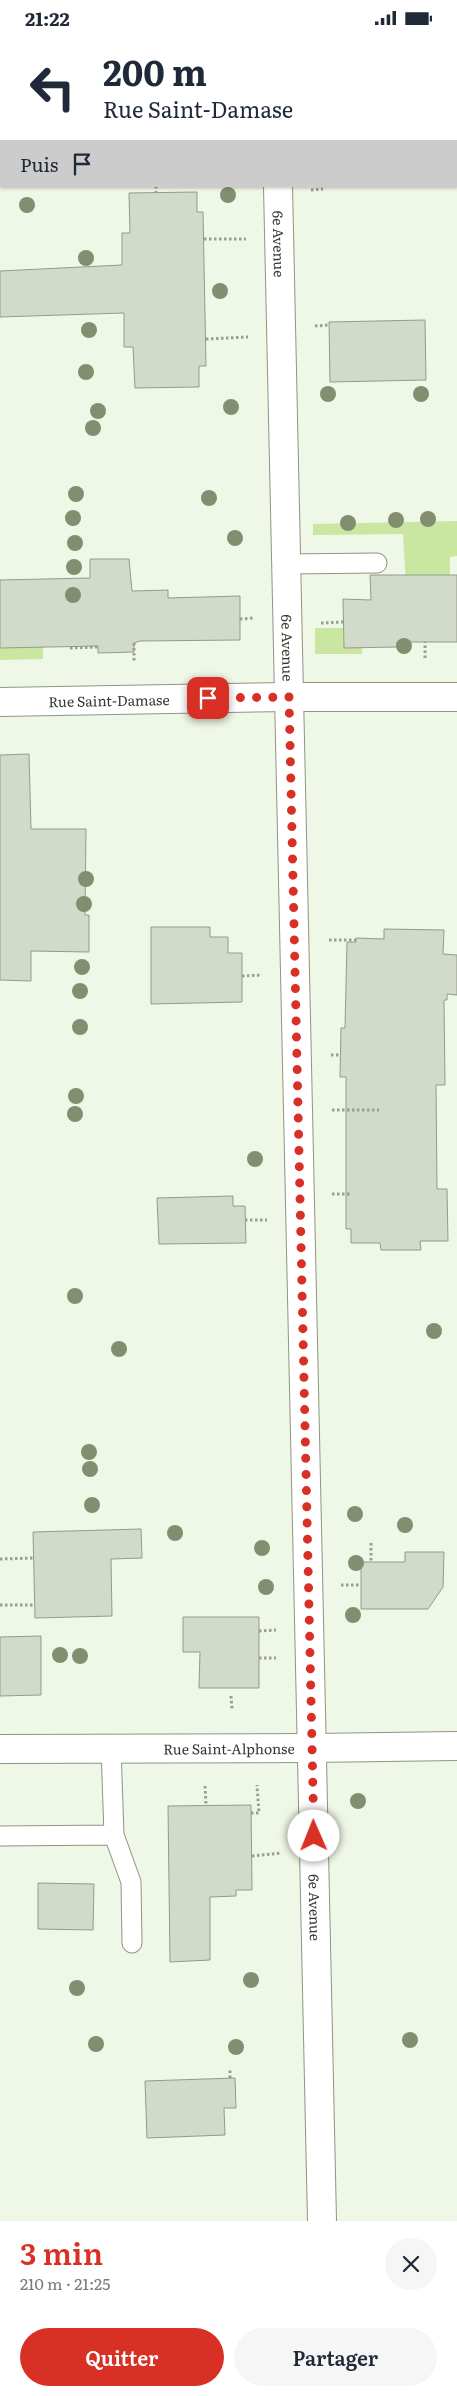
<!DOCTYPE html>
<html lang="fr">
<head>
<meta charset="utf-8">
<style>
	:root { --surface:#fff; --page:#f6f6f7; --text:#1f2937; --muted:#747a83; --accent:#d93025 }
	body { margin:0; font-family:Literata,serif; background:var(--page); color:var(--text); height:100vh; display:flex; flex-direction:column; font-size:19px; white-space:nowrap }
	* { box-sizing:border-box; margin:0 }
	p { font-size:16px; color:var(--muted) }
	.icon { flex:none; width:28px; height:28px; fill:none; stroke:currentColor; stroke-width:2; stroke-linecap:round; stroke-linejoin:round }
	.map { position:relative; height:2186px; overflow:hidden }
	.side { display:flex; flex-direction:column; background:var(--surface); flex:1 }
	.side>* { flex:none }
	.top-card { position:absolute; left:0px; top:0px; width:458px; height:152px; box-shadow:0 1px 4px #0004; background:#fff; color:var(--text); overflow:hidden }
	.pin { position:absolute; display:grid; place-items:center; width:42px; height:42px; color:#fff; margin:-21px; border-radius:10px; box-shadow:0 2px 8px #0006 }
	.me { position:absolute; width:55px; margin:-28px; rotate:359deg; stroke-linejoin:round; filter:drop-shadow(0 0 4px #0008) }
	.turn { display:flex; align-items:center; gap:18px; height:105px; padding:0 20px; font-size:22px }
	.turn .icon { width:65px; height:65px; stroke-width:2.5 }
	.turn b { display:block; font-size:35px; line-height:42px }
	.then { display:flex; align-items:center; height:48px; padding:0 20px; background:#0003; gap:10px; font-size:19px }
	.round { display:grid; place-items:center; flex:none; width:52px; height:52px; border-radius:26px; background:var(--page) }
	.headline { display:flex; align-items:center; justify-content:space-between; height:85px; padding:0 20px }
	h1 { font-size:30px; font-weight:600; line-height:38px; color:var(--accent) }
	.cta { display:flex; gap:10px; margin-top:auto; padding:10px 20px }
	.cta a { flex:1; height:58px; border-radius:30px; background:var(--accent); color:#fff; font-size:20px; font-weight:600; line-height:58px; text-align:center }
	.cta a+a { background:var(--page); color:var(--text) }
	.status { display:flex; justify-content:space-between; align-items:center; height:35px; padding:0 25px; background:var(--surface); direction:ltr }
	.status svg { height:14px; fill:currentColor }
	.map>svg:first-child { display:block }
	.green { fill:#cae7a2 }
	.building { fill:#d2dac9; stroke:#949b8b }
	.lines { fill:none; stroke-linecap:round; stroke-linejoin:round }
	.service-casing { stroke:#8e9585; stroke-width:21 }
	.minor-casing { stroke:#8e9585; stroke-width:30 }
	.tertiary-casing { stroke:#8e9585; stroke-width:30 }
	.path { stroke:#999f93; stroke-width:3; stroke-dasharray:2.5 2.5; stroke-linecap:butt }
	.service { stroke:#fff; stroke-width:19 }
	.minor { stroke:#fff; stroke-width:28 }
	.tertiary { stroke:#fff; stroke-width:28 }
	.tree { fill:#838e71 }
	.route { stroke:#d93025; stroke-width:9; stroke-dasharray:0 16.2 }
	.labels { text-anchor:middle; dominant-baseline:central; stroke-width:4.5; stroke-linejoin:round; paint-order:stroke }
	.street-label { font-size:14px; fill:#363933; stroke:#eff7e6 }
</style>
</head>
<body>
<div class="status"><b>21:22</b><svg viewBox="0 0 49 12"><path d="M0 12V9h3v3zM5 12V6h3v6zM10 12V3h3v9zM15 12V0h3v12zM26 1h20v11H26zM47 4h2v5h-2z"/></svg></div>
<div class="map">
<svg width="457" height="2186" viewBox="0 0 457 2186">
	<rect width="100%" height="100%" fill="#eff7e6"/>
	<path class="green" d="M 457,486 L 457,521 L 450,522 L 450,550 L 406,551 L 403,499 L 313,500 L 313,489 Z
		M 315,593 L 343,593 L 344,613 L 362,613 L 362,619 L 315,619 Z
		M 43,612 L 43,624 L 0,625 L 0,613 Z"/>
	<path class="building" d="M 197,157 L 197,177 L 203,177 L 206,331 L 199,331 L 199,352 L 135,353 L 133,312 L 124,312 L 124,278 L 0,282 L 0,236 L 122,230 L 122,198 L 130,198 L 129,158 Z
		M 425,285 L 426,345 L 330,347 L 329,287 Z
		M 90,524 L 129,524 L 132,556 L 168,555 L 168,563 L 240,561 L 240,605 L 140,606 L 134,608 L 134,617 L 98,618 L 98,611 L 0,613 L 0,545 L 90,543 Z
		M 370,540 L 457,540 L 457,607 L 397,607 L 397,612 L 344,613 L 343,564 L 371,565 Z
		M 29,719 L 31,794 L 86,794 L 85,880 L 89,880 L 89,917 L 31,916 L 31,946 L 0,945 L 0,720 Z
		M 151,892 L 210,892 L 210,902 L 228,902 L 228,918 L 242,918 L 242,967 L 151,969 Z
		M 384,894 L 444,895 L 443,919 L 457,920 L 457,960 L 447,959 L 447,965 L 444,965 L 445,1050 L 436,1050 L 437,1154 L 447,1154 L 448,1206 L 420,1206 L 421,1215 L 381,1215 L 380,1208 L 351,1208 L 351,1194 L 346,1194 L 346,1042 L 340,1042 L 341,993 L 345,993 L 347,907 L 356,907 L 356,903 L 384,904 Z
		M 233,1161 L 233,1171 L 245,1171 L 246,1208 L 159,1209 L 157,1163 Z
		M 141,1494 L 142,1523 L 111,1524 L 112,1581 L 35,1583 L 33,1497 Z
		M 405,1517 L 444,1517 L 443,1552 L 428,1574 L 361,1574 L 361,1527 L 405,1527 Z
		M 183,1582 L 259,1582 L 259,1653 L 199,1653 L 200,1617 L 183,1617 Z
		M 41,1601 L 41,1660 L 0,1661 L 0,1602 Z
		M 251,1770 L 252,1855 L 236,1855 L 236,1861 L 210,1862 L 210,1925 L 170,1927 L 168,1771 Z
		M 38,1848 L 94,1849 L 93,1895 L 38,1894 Z
		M 235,2043 L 236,2073 L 224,2073 L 225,2100 L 147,2103 L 145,2046 Z"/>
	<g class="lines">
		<g class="service-casing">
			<path id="service" d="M 287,529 L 377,528
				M 114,1800 L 131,1847 L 132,1908
				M 0,1801 L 114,1800 L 111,1713"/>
		</g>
		<g class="minor-casing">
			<g id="minor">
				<path d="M 275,0 L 275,1"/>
				<path id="s1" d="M 278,151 L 322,2186"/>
				<path id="s2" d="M 0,1714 L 312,1713 L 457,1711"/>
			</g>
		</g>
		<g class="tertiary-casing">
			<g id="tertiary">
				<path id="s3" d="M 0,667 L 289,662 L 457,662"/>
			</g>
		</g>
		<path class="path" d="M 156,151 L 156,158
			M 311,155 L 323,154
			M 204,204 L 246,204
			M 315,291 L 329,290
			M 206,304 L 248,302
			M 240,584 L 254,583
			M 321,588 L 343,587
			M 134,608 L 134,627
			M 70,613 L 98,612
			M 425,623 L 425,607
			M 329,905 L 356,905
			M 242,941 L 262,940
			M 331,1020 L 340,1020
			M 332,1075 L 379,1075
			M 332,1159 L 351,1159
			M 245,1185 L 267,1185
			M 371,1508 L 371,1527
			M 0,1524 L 34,1523
			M 341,1550 L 361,1550
			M 0,1570 L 35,1570
			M 259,1596 L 276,1595
			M 259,1623 L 276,1623
			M 231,1661 L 232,1674
			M 205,1751 L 206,1770
			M 251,1778 L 259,1778 L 257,1750
			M 252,1821 L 281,1818
			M 230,2043 L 230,2035"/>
		<use href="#service" class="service"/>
		<use href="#minor" class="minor"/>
		<use href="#tertiary" class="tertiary"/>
	</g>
	<g class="tree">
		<circle cx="228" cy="160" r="8"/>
		<circle cx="27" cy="170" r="8"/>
		<circle cx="86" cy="223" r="8"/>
		<circle cx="220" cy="256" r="8"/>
		<circle cx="89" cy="295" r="8"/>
		<circle cx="86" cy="337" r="8"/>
		<circle cx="328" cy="359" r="8"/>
		<circle cx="421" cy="359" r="8"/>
		<circle cx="231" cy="372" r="8"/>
		<circle cx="98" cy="376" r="8"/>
		<circle cx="93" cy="393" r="8"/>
		<circle cx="76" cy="459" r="8"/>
		<circle cx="209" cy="463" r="8"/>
		<circle cx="73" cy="483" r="8"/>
		<circle cx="428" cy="484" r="8"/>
		<circle cx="396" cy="485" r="8"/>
		<circle cx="348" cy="488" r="8"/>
		<circle cx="235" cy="503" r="8"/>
		<circle cx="75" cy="508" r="8"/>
		<circle cx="74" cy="532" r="8"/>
		<circle cx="73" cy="560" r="8"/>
		<circle cx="404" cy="611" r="8"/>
		<circle cx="86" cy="844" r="8"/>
		<circle cx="84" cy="869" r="8"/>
		<circle cx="82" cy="932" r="8"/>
		<circle cx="80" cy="956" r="8"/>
		<circle cx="80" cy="992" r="8"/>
		<circle cx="76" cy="1061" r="8"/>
		<circle cx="75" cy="1079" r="8"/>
		<circle cx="255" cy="1124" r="8"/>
		<circle cx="75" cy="1261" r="8"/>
		<circle cx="434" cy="1296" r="8"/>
		<circle cx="119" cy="1314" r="8"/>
		<circle cx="89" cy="1417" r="8"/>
		<circle cx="90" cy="1434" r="8"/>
		<circle cx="92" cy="1470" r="8"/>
		<circle cx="355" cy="1479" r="8"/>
		<circle cx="405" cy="1490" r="8"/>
		<circle cx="175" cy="1498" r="8"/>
		<circle cx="262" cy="1513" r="8"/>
		<circle cx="356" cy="1528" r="8"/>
		<circle cx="266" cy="1552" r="8"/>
		<circle cx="353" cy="1580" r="8"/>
		<circle cx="60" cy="1620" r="8"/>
		<circle cx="80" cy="1621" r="8"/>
		<circle cx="358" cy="1766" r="8"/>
		<circle cx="251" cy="1945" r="8"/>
		<circle cx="77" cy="1953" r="8"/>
		<circle cx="410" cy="2005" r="8"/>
		<circle cx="96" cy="2009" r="8"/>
		<circle cx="236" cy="2012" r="8"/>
	</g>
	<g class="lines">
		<path class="route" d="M 208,663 L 289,662 L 314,1801"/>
	</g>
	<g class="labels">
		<g class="street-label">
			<text stroke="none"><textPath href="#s1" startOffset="58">6e Avenue</textPath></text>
			<text stroke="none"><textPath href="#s1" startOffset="462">6e Avenue</textPath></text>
			<text stroke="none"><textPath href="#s3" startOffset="109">Rue Saint-Damase</textPath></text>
			<text stroke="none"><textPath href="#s2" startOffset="229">Rue Saint-Alphonse</textPath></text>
			<text stroke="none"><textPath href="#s1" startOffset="1722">6e Avenue</textPath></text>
		</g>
	</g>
</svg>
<div class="pin" style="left:208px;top:663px;background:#d93025"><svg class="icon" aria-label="arrive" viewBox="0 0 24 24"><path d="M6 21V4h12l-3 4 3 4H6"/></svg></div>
<svg class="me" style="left:314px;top:1801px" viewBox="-20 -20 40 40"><circle r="19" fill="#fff"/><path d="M0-13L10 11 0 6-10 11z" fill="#d93025"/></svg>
<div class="top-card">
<div class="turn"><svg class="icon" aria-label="left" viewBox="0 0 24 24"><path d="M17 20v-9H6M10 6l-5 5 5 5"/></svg><div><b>200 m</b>Rue Saint-Damase</div></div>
<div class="then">Puis<svg class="icon" aria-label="arrive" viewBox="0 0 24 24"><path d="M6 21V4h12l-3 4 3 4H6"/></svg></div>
</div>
</div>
<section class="side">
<div class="headline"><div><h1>3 min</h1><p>210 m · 21:25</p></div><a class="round"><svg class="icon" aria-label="close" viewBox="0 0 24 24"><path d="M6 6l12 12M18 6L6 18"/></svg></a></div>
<div class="cta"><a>Quitter</a><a>Partager</a></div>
</section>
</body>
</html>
